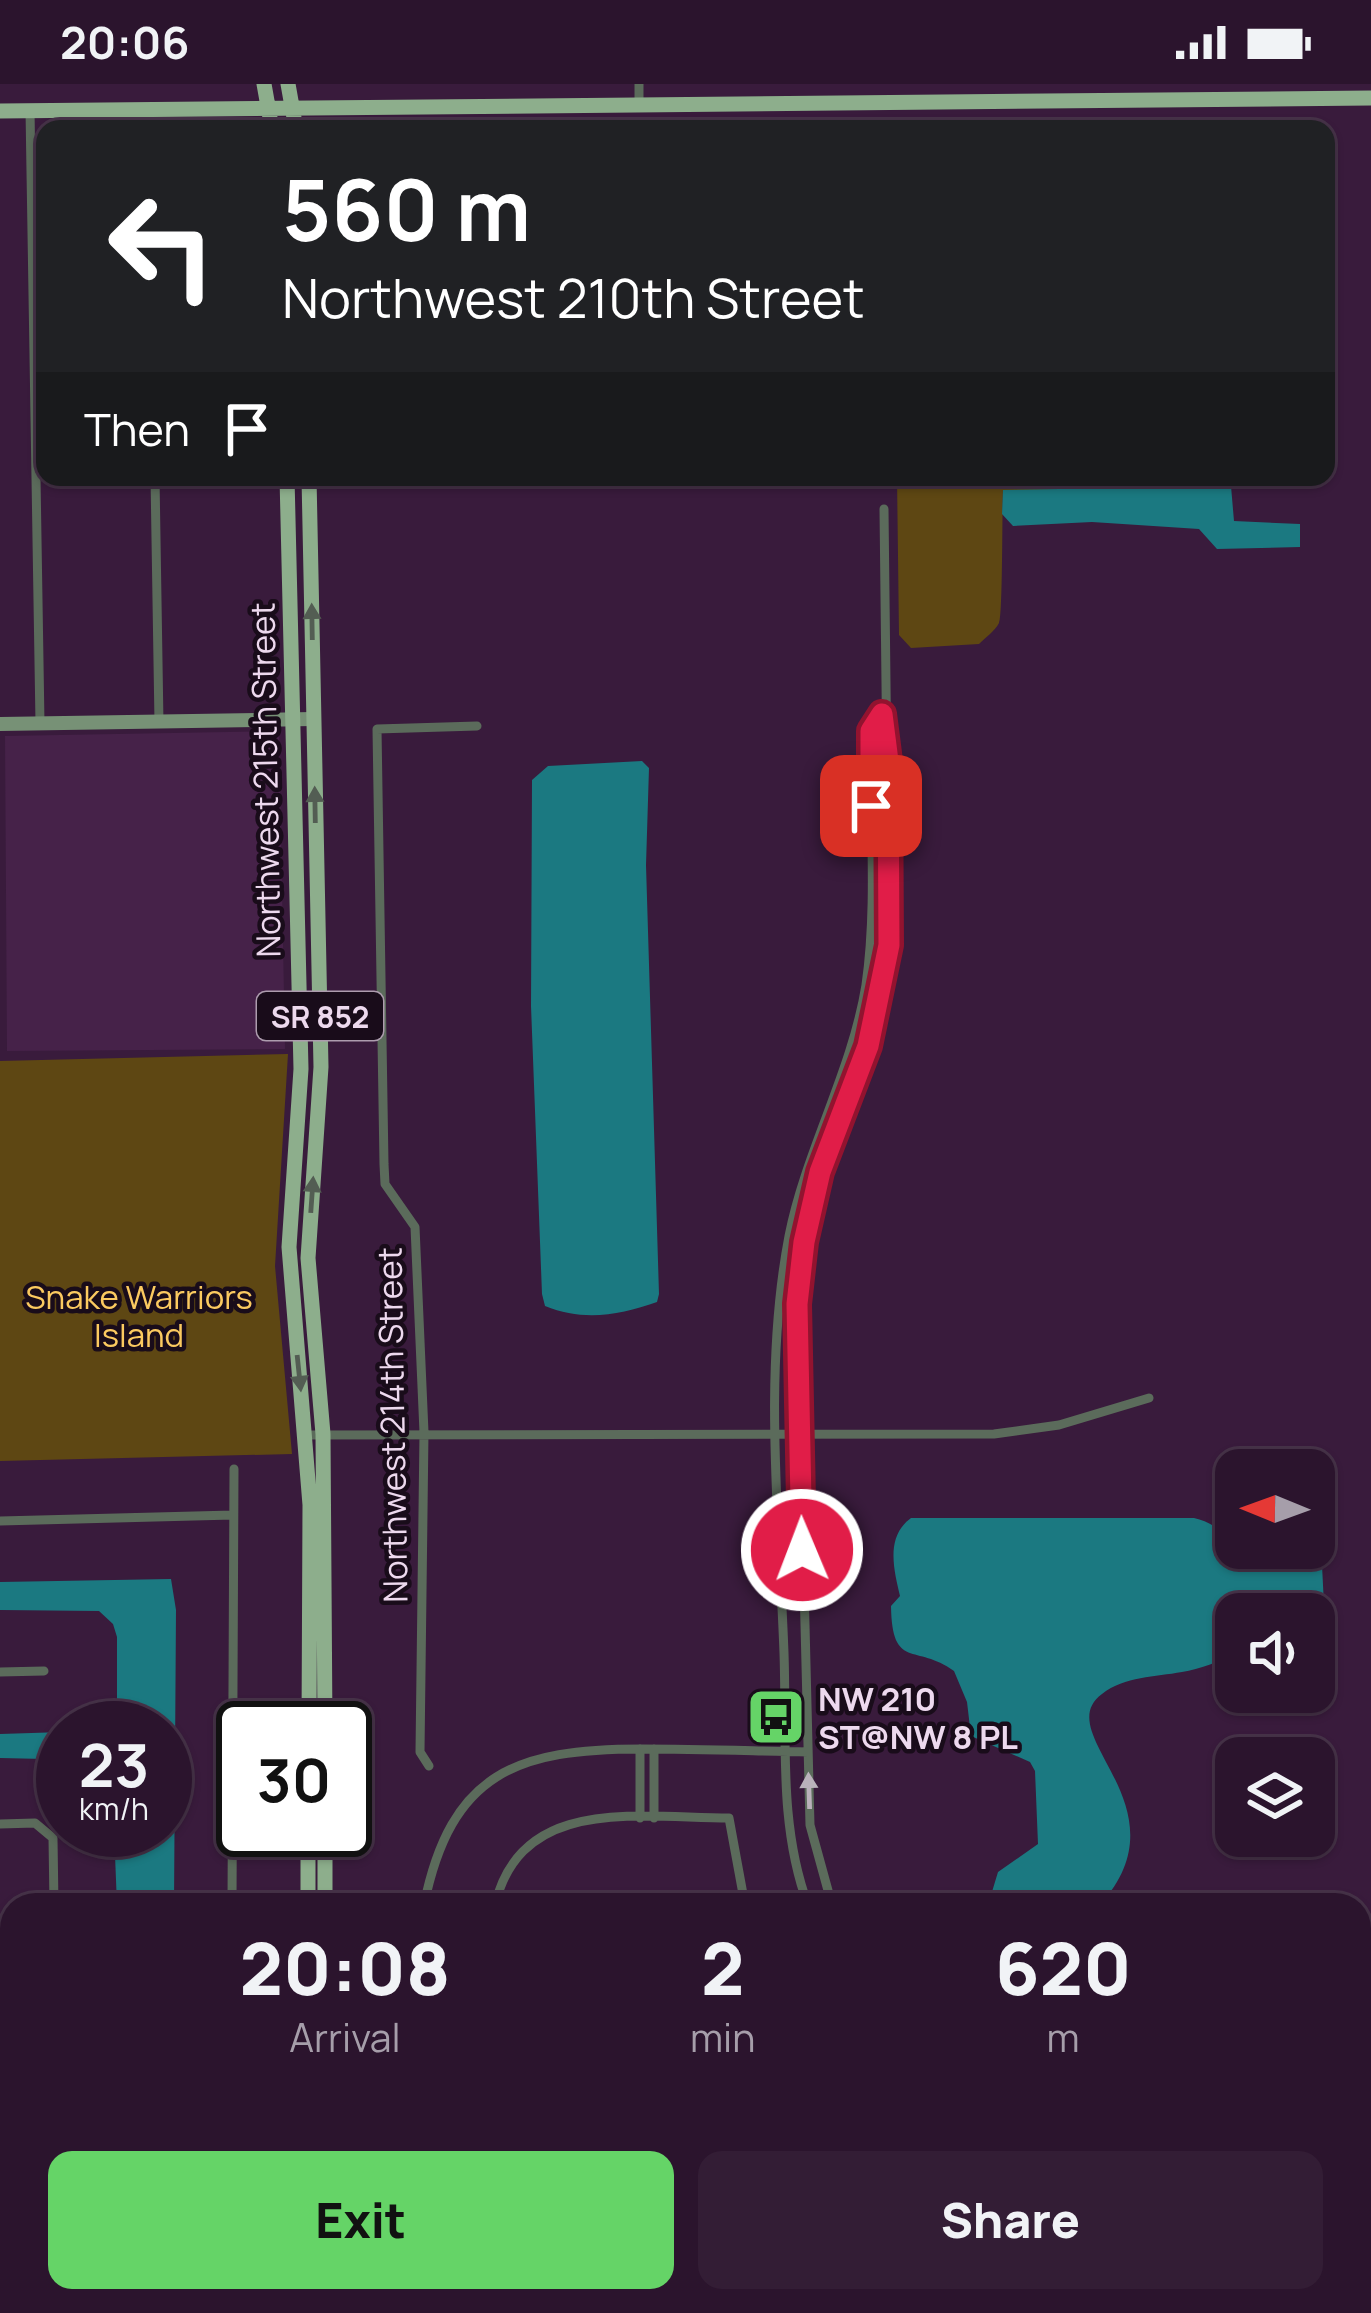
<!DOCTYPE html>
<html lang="en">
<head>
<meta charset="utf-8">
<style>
	:root { --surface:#2b142d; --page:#331d35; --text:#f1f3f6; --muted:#a69eaa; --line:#473349; --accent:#65d467 }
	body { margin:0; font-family:Manrope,sans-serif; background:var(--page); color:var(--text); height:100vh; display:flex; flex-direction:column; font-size:45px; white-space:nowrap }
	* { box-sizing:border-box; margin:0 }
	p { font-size:39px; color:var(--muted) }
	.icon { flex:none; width:66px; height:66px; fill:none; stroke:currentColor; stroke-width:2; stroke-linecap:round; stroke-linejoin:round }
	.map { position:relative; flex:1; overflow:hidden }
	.side { position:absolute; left:0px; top:1809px; width:1371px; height:420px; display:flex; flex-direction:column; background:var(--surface); border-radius:36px 36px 0 0; box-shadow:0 3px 9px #0004,0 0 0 3px var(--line) }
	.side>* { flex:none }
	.hud { position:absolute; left:36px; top:36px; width:1299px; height:366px; border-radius:24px; box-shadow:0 3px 9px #0004,0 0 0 3px var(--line); background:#202124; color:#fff; overflow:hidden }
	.needle { width:78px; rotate:271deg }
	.fabs { position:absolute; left:1215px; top:1365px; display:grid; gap:24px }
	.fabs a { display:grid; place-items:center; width:120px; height:120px; border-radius:24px; background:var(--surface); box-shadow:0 3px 9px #0004,0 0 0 3px var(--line); font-size:60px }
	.speed { position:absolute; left:36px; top:1617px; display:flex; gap:24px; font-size:60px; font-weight:700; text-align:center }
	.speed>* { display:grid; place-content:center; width:156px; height:156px; border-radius:50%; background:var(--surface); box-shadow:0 3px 9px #0004,0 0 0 3px var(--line); line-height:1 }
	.speed small { font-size:30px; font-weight:400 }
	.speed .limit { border:6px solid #111; border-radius:18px; background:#fff; color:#111 }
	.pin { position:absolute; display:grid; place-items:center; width:102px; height:102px; color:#fff; margin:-51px; border-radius:24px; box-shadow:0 6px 18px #0006 }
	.me { position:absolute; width:132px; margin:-66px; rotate:359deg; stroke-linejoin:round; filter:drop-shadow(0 0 9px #0008) }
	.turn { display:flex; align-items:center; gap:42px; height:252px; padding:0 48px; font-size:54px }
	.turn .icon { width:156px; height:156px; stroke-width:2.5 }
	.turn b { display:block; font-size:84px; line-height:102px }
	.then { display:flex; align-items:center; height:114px; padding:0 48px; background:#0003; gap:24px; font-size:45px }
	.eta { display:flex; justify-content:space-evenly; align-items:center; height:204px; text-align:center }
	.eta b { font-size:72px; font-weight:800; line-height:84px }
	.button { display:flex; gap:24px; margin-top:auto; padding:24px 48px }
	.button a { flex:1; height:138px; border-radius:24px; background:var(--accent); color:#111; font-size:48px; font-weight:800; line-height:138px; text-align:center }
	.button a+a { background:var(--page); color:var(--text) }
	.status { display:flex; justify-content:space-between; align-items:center; height:84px; padding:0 60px; background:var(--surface); direction:ltr }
	.status svg { height:33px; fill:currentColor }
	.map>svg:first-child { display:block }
	.built { fill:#462249 }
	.green { fill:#5e4713 }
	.water { fill:#1b7981 }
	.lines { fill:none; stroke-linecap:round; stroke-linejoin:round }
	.street { stroke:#5b6b5b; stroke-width:9 }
	.secondary { stroke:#779176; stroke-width:14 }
	.primary { stroke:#8dae8c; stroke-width:15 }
	.oneway { fill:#535d53 }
	.oneway2 { fill:#bab2bb }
	.route-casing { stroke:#92132f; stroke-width:30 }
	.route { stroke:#e11d48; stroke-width:21 }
	.labels { text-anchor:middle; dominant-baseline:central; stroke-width:9; stroke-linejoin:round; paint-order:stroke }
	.shield { fill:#190c1a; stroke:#ad9cae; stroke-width:3 }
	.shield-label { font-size:30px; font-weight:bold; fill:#edd9ee }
	.street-label { font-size:33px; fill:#edd9ee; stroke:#190c1a }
	.park-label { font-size:33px; fill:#fbca60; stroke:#190c1a }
	.poi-label { font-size:33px; font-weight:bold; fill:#edd9ee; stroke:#190c1a; text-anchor:start }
</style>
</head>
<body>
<div class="status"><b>20:06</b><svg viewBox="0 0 49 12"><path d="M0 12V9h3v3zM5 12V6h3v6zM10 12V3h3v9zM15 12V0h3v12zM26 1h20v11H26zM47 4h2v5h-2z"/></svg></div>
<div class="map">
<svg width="1371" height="2229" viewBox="0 0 1371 2229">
	<rect width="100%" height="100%" fill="#391b3c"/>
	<path class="built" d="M 851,33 L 851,45 L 325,45 L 325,38 Z
		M 279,647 L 285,965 L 7,967 L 5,652 Z"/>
	<path class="green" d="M 897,393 L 1125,393 L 1125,404 L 1003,407 C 1002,427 1003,533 999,539 C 995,547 985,554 979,560 L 911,564 L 899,551 Z
		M 288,970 L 275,1182 L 292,1370 L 0,1377 L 0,977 Z"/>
	<path class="water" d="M 1231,402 L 1234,437 L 1300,440 L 1300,463 L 1217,465 L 1199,445 L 1092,438 L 1013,442 L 1002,430 L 1003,406 Z
		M 642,677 L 649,684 L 646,781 L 659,1210 L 657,1218 C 620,1231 584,1238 545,1222 L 542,1210 L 531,922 L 532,696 L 548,682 Z
		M 911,1434 L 1194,1434 C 1222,1440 1234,1463 1258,1472 C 1277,1480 1297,1472 1317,1473 L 1322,1481 L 1325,1541 L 1314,1546 L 1314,1530 L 1236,1530 L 1236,1571 C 1219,1577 1200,1585 1182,1588 C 1155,1593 1125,1592 1102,1610 C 1048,1650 1189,1722 1100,1821 L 988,1821 L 998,1788 L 1038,1760 L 1035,1687 L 1030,1678 L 971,1652 L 967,1618 L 954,1587 C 916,1559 892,1587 891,1522 L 900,1512 C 894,1486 885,1453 911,1434 Z
		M 171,1495 L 176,1526 L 174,1821 L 117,1821 L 114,1746 L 165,1746 L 165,1644 L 104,1644 L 117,1639 L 117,1553 L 113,1540 L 99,1527 L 0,1526 L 0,1498 Z
		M 63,1648 L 63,1684 L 45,1675 L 0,1674 L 0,1650 Z
		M 493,2217 L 681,2217 L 679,2229 L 505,2229 Z
		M 1060,2217 L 1241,2217 L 1250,2229 L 1065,2229 Z"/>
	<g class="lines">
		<path class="street" d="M 639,0 L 639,19
			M 148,25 L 149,45
			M 30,26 L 40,639
			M 155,393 L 159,639
			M 306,1351 L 994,1350 L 1059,1341 L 1149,1314
			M 0,1437 L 233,1431
			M 0,1588 L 44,1587
			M 654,1665 L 654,1734
			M 429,1682 L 420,1668 L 424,1348 L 415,1143 L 385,1100 L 384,1080 L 377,645 L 477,642
			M 640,1734 L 640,1665
			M 0,1740 L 35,1739 L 53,1754 L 54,1821
			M 232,1821 L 234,1385
			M 424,1821 C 451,1688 517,1665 642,1665 C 697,1665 753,1667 808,1668
			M 495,1821 C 521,1711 639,1734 729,1734 L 745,1821
			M 808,1821 C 778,1741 787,1653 784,1569 C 779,1433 763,1287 789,1152 C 806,1066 852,988 866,901 C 878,817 869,732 871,647 L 882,630
			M 832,1821 L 810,1741 L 797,1220 L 820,1088 L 868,962 L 889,861 L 884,425
			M 0,1857 L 12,1857
			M 0,2007 L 12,2007
			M 0,2160 L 12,2160
			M 1359,2162 L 1370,2229
			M 86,2217 L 86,2229
			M 200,2217 L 201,2229
			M 417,2229 L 418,2222"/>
		<path class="secondary" d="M 0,640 L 313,635"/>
		<path class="primary" d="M 264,0 L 272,45
			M 288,0 L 296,45
			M 0,27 L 1371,14
			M 287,393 L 301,985 L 289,1163 L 310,1421 L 309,1644
			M 309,393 L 321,983 L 308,1174 L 323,1350 L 325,1644
			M 325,1746 L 325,1821
			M 308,1821 L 308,1746
			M 306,2229 L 306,2217
			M 322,2229 L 322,2217"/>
	</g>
	<defs><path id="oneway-solid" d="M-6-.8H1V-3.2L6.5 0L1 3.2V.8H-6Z" transform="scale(3)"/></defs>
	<g class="oneway">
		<use href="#oneway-solid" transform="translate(312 538) rotate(-91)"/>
		<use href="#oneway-solid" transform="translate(315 721) rotate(-91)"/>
		<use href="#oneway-solid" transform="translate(312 1111) rotate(-86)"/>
		<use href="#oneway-solid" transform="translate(299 1289) rotate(84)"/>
	</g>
	<use class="oneway2" href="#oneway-solid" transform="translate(809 1707) rotate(-92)"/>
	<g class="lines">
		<g class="route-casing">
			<path id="route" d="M 802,1466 L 797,1220 L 804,1158 L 820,1088 L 868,962 L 889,861 L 888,677 L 882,630 L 871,647 L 871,722"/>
		</g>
		<use href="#route" class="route"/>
	</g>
	<defs>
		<g id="bus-square" transform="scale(3)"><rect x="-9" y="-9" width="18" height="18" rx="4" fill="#65d467" stroke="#190c1a"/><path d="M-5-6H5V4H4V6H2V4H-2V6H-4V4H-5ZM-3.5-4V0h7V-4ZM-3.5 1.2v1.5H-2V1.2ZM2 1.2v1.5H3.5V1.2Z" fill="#111"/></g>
	</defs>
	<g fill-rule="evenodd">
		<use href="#bus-square" x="776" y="1633"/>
	</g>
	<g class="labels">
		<rect class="shield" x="257" y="908" width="126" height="48" rx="9"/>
		<g class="shield-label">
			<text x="320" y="932">SR 852</text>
		</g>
		<g class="street-label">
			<text transform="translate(265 696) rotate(-91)">Northwest 215th Street</text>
			<text transform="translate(392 1341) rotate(-91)">Northwest 214th Street</text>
		</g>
		<g class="park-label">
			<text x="139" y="1212">Snake Warriors<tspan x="139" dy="38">Island</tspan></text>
		</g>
		<g class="poi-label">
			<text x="818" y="1614">NW 210<tspan x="818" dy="38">ST@NW 8 PL</tspan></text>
		</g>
	</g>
</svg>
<div class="fabs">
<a><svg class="needle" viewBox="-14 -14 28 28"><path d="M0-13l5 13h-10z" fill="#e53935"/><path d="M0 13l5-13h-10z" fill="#a69eaa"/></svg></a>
<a><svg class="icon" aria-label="sound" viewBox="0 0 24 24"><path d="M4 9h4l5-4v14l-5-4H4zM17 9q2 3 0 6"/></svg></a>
<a><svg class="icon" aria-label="layers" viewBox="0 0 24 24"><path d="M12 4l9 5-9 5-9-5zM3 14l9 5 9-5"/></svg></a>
</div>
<div class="speed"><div>23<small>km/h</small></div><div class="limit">30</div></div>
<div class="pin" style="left:871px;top:722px;background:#d93025"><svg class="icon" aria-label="arrive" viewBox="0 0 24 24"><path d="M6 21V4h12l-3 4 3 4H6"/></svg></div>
<svg class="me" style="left:802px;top:1466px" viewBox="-20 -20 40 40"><circle r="17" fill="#e11d48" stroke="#fff" stroke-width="3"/><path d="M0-11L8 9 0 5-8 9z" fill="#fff"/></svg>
<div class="hud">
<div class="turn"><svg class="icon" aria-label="left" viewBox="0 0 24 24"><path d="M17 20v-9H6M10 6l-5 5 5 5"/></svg><div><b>560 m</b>Northwest 210th Street</div></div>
<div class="then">Then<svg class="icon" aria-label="arrive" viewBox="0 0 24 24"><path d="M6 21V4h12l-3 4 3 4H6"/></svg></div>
</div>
<section class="side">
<div class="eta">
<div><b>20:08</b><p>Arrival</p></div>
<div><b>2</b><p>min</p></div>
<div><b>620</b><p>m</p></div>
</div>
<div class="button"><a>Exit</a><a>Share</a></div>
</section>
</div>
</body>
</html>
